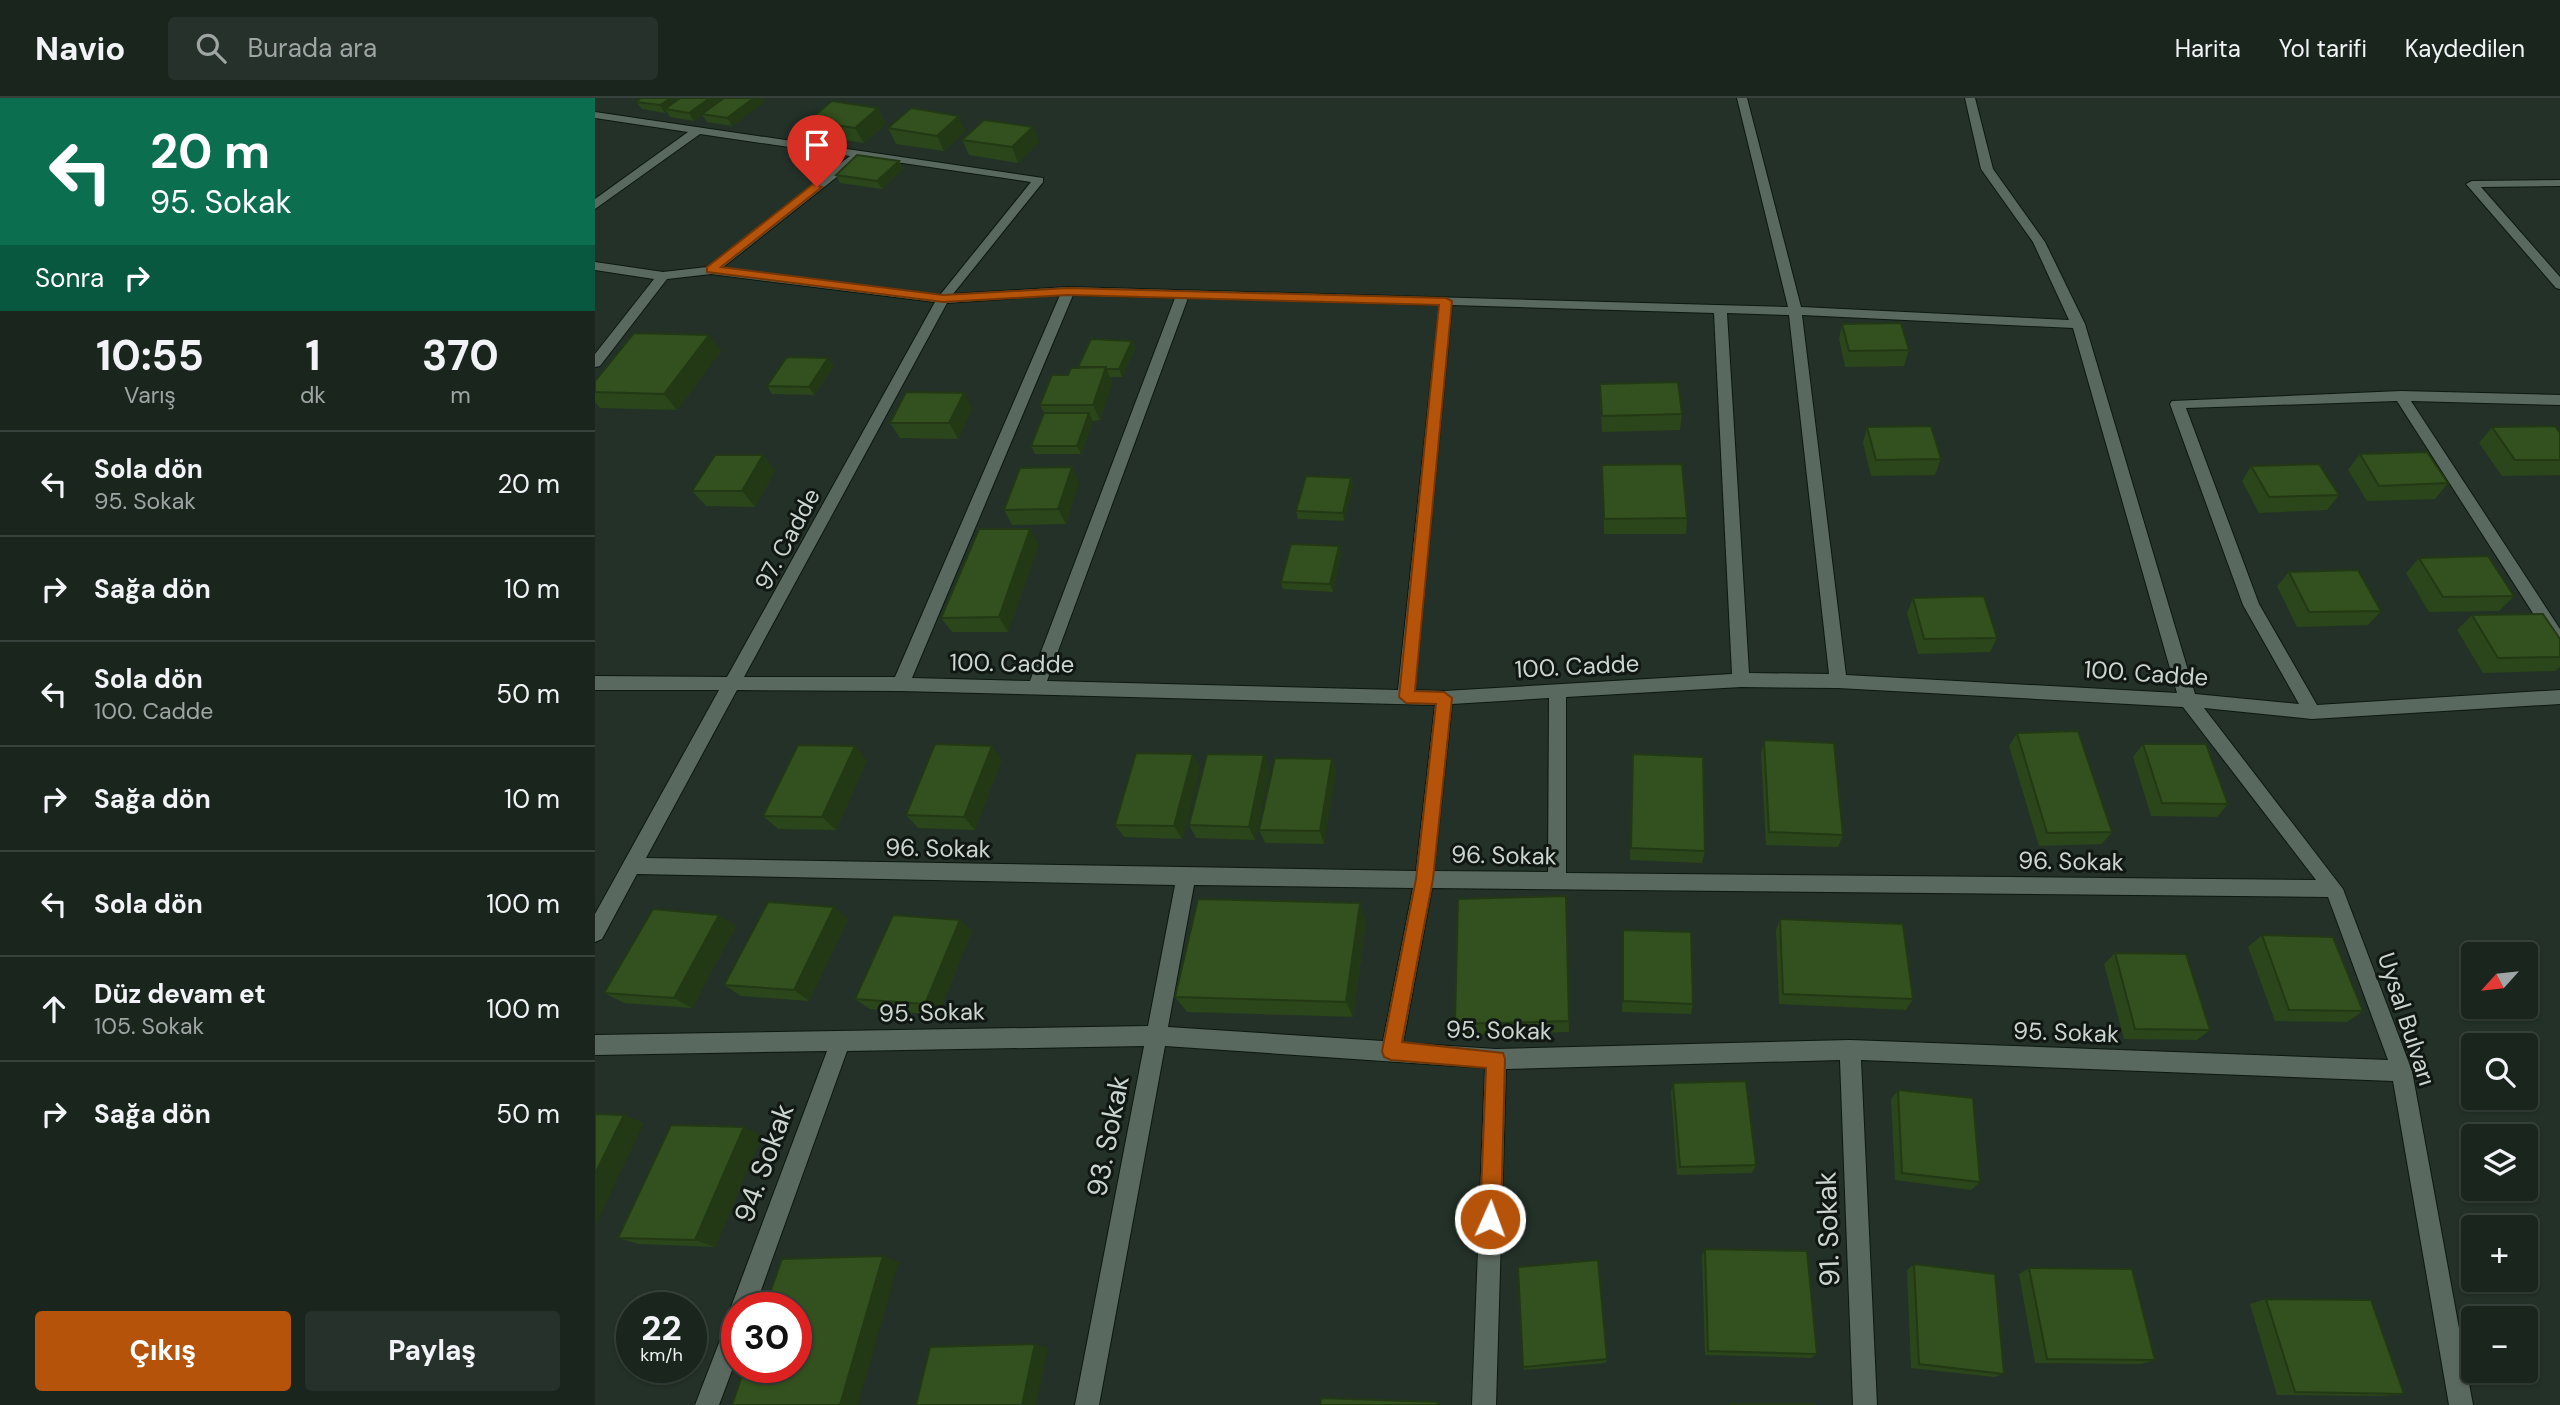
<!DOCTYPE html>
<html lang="tr">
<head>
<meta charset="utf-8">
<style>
	:root { --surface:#1a251e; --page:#27312b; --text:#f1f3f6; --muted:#9fa5a4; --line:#38423c; --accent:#b45309 }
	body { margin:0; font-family:"DM Sans",sans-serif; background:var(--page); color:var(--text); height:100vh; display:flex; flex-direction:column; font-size:26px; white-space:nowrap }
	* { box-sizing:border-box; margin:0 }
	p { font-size:23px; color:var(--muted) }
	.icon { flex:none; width:38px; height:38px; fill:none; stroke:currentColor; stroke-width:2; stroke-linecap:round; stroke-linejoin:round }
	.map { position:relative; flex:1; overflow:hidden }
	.drawer { display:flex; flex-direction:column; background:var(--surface); width:595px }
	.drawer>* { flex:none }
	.guide { background:#0b6e4f; color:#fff; overflow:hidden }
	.needle { width:46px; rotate:243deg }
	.buttons { position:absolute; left:1866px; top:844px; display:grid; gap:14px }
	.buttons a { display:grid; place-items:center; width:77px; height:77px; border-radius:7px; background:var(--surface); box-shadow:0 2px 5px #0004,0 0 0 2px var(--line); font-size:35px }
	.speed { position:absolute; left:21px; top:1194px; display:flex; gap:14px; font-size:35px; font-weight:700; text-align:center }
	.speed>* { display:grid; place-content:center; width:91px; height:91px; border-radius:50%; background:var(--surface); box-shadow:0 2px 5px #0004,0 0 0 2px var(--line); line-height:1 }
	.speed small { font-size:18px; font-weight:400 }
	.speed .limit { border:10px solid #d22; background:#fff; color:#111 }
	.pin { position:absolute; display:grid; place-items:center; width:60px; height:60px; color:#fff; margin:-72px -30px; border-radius:50% 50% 50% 0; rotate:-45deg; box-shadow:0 0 7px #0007 }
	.pin .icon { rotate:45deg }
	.me { position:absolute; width:77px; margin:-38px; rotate:2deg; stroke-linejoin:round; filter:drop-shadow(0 0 5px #0008) }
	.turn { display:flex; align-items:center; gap:24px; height:147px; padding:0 35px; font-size:32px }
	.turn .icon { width:91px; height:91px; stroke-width:2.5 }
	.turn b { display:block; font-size:49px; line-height:60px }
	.then { display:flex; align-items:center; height:66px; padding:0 35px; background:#0003; gap:14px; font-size:26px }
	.eta { display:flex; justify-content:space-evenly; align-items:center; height:119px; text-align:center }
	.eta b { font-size:42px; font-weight:700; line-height:49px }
	.action { display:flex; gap:14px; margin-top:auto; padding:14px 35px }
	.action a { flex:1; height:80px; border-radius:7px; background:var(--accent); color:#fff; font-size:28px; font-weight:700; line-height:80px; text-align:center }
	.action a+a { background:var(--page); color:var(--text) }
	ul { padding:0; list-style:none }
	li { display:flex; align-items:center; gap:21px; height:105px; padding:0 35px; border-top:2px solid var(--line) }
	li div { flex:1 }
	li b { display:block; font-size:26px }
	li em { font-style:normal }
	header { display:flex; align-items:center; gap:42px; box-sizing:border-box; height:98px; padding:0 35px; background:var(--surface); border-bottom:2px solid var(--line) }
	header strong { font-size:33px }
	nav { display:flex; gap:38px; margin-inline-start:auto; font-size:24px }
	.search { width:490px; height:63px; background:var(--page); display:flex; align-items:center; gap:18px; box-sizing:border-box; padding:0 24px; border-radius:7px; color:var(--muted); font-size:26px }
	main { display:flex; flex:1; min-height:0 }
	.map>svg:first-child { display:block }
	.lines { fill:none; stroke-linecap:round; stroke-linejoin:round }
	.minor-casing { stroke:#0c1811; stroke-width:2 }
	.minor { fill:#5a695f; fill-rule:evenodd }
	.wall { fill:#2b461a }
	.shaded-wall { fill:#233915 }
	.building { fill:#32511e; stroke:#233915; stroke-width:2 }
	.route { fill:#b45309; stroke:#753606; stroke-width:2 }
	.labels { text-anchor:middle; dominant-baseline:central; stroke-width:6; stroke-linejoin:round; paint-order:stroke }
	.street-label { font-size:24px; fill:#ccd5cf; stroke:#111713 }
	.near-street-label { font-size:28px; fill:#ccd5cf; stroke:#111713 }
</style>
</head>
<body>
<header>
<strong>Navio</strong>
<div class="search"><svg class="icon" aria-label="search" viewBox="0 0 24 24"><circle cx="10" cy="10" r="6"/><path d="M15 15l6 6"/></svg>Burada ara</div>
<nav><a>Harita</a><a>Yol tarifi</a><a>Kaydedilen</a></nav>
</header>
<main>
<section class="drawer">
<div class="guide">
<div class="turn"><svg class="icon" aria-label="left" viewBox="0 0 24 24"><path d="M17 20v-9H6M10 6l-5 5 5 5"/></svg><div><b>20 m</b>95. Sokak</div></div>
<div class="then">Sonra<svg class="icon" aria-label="right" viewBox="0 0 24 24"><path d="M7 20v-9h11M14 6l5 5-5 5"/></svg></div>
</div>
<div class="eta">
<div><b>10:55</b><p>Varış</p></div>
<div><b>1</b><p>dk</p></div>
<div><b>370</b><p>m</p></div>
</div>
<ul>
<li><svg class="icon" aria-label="left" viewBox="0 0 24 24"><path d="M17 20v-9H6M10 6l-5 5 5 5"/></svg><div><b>Sola dön</b><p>95. Sokak</p></div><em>20 m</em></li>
<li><svg class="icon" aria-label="right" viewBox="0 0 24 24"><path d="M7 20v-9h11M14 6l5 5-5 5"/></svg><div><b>Sağa dön</b></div><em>10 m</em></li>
<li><svg class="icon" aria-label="left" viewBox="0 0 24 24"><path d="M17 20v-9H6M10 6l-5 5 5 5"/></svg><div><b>Sola dön</b><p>100. Cadde</p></div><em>50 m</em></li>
<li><svg class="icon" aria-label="right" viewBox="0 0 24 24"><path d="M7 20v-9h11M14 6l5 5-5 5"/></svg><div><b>Sağa dön</b></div><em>10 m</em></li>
<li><svg class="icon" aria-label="left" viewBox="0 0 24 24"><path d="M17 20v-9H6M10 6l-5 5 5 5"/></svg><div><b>Sola dön</b></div><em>100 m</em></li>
<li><svg class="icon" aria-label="ahead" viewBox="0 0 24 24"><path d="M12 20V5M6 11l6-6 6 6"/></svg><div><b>Düz devam et</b><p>105. Sokak</p></div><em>100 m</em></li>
<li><svg class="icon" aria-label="right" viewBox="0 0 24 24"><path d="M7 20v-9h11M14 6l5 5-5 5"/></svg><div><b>Sağa dön</b></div><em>50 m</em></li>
</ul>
<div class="action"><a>Çıkış</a><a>Paylaş</a></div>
</section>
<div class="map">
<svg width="1965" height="1307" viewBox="0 0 1965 1307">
	<rect width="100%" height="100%" fill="#233128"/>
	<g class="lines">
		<g class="minor-casing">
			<path id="minor" d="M 1142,0 L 1152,0 L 1206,209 L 1474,222 L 1438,144 L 1386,71 L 1370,0 L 1380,0 L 1398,71 L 1450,144 L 1490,226 L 1600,596 L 1704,606 L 1648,507 L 1575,306 L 1577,303 L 1806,293 L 1965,297 L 1965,307 L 1816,303 L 1965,531 L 1965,550 L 1959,548 L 1802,303 L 1591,310 L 1664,506 L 1722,607 L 1965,592 L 1965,606 L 1717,621 L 1609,610 L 1748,791 L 1817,973 L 1878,1307 L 1854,1307 L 1798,983 L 1266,962 L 1282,1307 L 1258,1307 L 1245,962 L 911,971 L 901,1307 L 877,1307 L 890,970 L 570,948 L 504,1307 L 480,1307 L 549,948 L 252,953 L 160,1209 L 142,1209 L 142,1259 L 124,1307 L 100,1307 L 134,1219 L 139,1216 L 136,1209 L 232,953 L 0,957 L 0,937 L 553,928 L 580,787 L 42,776 L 7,841 L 0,844 L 0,816 L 124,592 L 0,592 L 0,578 L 132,579 L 340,204 L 116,176 L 72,181 L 5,268 L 0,269 L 0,256 L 59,181 L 0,172 L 0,164 L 68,174 L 112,169 L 255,58 L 105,36 L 0,111 L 0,101 L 93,34 L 0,20 L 0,14 L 448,80 L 448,84 L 358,196 L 473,189 L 1193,209 ZM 267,59 L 436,84 L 345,197 L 127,170 ZM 465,197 L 300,579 L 149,579 L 352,205 ZM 478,197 L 580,200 L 435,583 L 317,580 ZM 593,200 L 844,207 L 803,592 L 452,583 ZM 857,207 L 1119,215 L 1137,576 L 849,593 L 820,592 ZM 1132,215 L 1194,217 L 1234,576 L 1154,575 ZM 1207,217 L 1478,230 L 1582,595 L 1251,577 ZM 1146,589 L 1243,590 L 1588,609 L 1721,782 L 971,775 L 971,599 ZM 142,592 L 306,593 L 840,607 L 821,773 L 51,760 ZM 954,600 L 953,774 L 839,773 L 857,606 ZM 599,787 L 818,790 L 788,943 L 573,929 ZM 837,790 L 1733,799 L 1793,962 L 1255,942 L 901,951 L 808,945 Z
				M 1965,82 L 1965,88 L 1886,89 L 1965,179 L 1965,191 L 1961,190 L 1871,86 L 1877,83 Z"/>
		</g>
		<use href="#minor" class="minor"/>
	</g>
	<path class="wall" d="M 46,0 L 127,0 L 127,1 L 170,3 L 137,28 L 112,24 L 107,17 L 99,23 L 75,19 L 72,14 L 70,15 L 47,11 L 41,4 Z
		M 283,10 L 291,26 L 269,45 L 221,38 L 213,23 Z
		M 438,29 L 444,44 L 423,65 L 374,57 L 367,42 Z
		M 293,30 L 371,33 L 349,53 L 301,46 Z
		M 304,63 L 308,71 L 287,91 L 245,85 L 241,77 Z
		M 1247,226 L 1314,252 L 1309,268 L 1250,269 L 1244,241 Z
		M 537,243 L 540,251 L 527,279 L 515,279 L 517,285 L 505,322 L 498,323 L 486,356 L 440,356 L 436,348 L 449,315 L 445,307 L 473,277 L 483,269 Z
		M 126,253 L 82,312 L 5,310 L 0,304 L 0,283 Z
		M 239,268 L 219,297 L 177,296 L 172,288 Z
		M 1005,286 L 1087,316 L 1085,332 L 1007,334 L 1005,301 Z
		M 377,310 L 363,341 L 305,340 L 295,325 Z
		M 1272,329 L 1346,361 L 1340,377 L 1276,378 L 1268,345 Z
		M 1897,329 L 1965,335 L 1965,377 L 1907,378 L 1884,345 Z
		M 1765,356 L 1853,385 L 1840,401 L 1772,403 L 1753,372 Z
		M 168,357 L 180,373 L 160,409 L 111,408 L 97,393 Z
		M 1007,367 L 1092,420 L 1091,436 L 1009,436 Z
		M 1656,368 L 1744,397 L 1732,412 L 1664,415 L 1647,383 Z
		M 756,380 L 758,388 L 749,423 L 703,421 L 701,413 Z
		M 484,385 L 471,426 L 417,427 L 409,412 Z
		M 444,446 L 413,534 L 357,534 L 346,520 Z
		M 746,455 L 738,494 L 688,491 L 686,484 Z
		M 1824,460 L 1919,498 L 1904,513 L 1834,514 L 1811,475 Z
		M 1694,474 L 1786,513 L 1773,527 L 1702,529 L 1682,488 Z
		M 1318,500 L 1402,540 L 1395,554 L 1323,556 L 1312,515 Z
		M 1877,517 L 1965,541 L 1965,569 L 1960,573 L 1888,575 L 1862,532 Z
		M 1422,635 L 1517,734 L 1507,746 L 1444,748 L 1414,648 Z
		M 1169,642 L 1248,737 L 1243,749 L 1171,747 L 1166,656 Z
		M 1548,646 L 1633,706 L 1622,719 L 1556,718 L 1538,659 Z
		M 598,656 L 605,670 L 587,741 L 529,739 L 520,727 Z
		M 1038,656 L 1110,753 L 1107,765 L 1035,762 Z
		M 669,657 L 675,671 L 660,742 L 601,740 L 594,727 Z
		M 407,661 L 380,732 L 323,730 L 311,717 Z
		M 737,661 L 741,675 L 729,746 L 670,745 L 664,732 Z
		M 272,662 L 241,732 L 183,731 L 168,718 Z
		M 971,798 L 974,934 L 862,937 L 860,926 Z
		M 124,817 L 141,828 L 97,910 L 29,905 L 9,895 Z
		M 253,821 L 214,903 L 146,898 L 129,887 Z
		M 1185,821 L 1318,901 L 1311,912 L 1184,906 L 1181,832 Z
		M 771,822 L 758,919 L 592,914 L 580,899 Z
		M 1028,832 L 1098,906 L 1096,916 L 1027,914 Z
		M 377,833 L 343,917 L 275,911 L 260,901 Z
		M 1667,837 L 1768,913 L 1752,924 L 1680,923 L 1653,849 Z
		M 1520,855 L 1615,932 L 1602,942 L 1529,941 L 1509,866 Z
		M 1078,985 L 1161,1067 L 1157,1075 L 1082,1077 L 1076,994 Z
		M 1303,992 L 1385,1084 L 1376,1092 L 1300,1082 L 1296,1001 Z
		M 167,1037 L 120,1149 L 44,1146 L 23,1140 Z
		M 1110,1151 L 1222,1256 L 1216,1260 L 1110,1257 L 1107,1157 Z
		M 1319,1166 L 1409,1276 L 1399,1279 L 1316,1270 L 1312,1172 Z
		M 1434,1170 L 1560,1262 L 1546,1266 L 1440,1265 L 1424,1176 Z
		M 1671,1201 L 1809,1296 L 1789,1298 L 1682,1297 L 1655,1206 Z
		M 1012,1261 L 1011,1265 L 929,1272 L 928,1269 Z"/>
	<path class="shaded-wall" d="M 76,0 L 92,0 L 70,11 L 72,14 L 70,15 L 65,7 Z
		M 115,0 L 127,0 L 128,2 L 99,23 L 94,15 Z
		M 159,0 L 168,0 L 170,3 L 137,28 L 132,20 Z
		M 283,10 L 291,26 L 269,45 L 260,30 Z
		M 364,18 L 371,33 L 349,53 L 342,38 Z
		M 438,29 L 444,44 L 423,65 L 417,49 Z
		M 304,63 L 308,71 L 287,91 L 282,83 Z
		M 114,237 L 126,253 L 82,312 L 69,296 Z
		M 537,243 L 540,251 L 527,279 L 524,271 Z
		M 233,260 L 239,268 L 219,297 L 214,289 Z
		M 511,269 L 517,285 L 505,322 L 498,307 Z
		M 369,295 L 377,310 L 363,341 L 354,325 Z
		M 494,315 L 498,323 L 486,356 L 482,348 Z
		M 168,357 L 180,373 L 160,409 L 147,393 Z
		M 477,369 L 484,385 L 471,426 L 463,411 Z
		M 756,380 L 758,388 L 749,423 L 748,415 Z
		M 435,431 L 444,446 L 413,534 L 404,519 Z
		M 744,448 L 746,455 L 738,494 L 735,486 Z
		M 260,648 L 272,662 L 241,732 L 227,719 Z
		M 397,648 L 407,661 L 380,732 L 369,719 Z
		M 598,656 L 605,670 L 587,741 L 579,728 Z
		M 669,657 L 675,671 L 660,742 L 654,729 Z
		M 737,661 L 741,675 L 729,746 L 725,733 Z
		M 765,805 L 771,822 L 758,919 L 751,904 Z
		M 239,809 L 253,821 L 214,903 L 199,892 Z
		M 124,817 L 141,828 L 97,910 L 79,900 Z
		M 365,822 L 377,833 L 343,917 L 330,906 Z
		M 29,1017 L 49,1025 L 0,1128 L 0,1076 Z
		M 149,1029 L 167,1037 L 120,1149 L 100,1142 Z
		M 288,1158 L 304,1164 L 263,1307 L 245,1307 Z
		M 440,1246 L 453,1250 L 441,1307 L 427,1307 Z"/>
	<path class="building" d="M 46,0 L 76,0 L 65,7 L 41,4 Z
		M 85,0 L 115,0 L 94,15 L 70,11 Z
		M 129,0 L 159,0 L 132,20 L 107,16 Z
		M 237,3 L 283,10 L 260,30 L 213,23 Z
		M 316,10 L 364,18 L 342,38 L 293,30 Z
		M 389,22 L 438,29 L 417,49 L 367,42 Z
		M 262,57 L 304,63 L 282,83 L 241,77 Z
		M 1306,225 L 1314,252 L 1254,253 L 1247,226 Z
		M 39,235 L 114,237 L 69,296 L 0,294 L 0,283 Z
		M 496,241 L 537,243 L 524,271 L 510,271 L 511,269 L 483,269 Z
		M 192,259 L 233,260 L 214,289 L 172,288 Z
		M 511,269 L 498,307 L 445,307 L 457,277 L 473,277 L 476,270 Z
		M 1083,284 L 1087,316 L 1007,318 L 1005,286 Z
		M 311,294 L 369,295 L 354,325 L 295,325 Z
		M 449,315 L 494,315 L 482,348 L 436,348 Z
		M 1336,328 L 1346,361 L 1281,362 L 1272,329 Z
		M 1960,328 L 1965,335 L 1965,362 L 1920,362 L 1897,329 Z
		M 1832,354 L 1853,385 L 1784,388 L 1765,356 Z
		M 120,357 L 168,357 L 147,393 L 97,393 Z
		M 1087,366 L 1092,420 L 1009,421 L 1007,367 Z
		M 1724,366 L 1744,397 L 1674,399 L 1656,368 Z
		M 477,369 L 463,411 L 409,412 L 425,370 Z
		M 711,378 L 756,380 L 748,415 L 701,413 Z
		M 384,431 L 435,431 L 404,519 L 346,520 Z
		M 696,446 L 744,448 L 735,486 L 686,484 Z
		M 1893,458 L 1919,498 L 1848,499 L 1824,460 Z
		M 1763,472 L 1786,513 L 1714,514 L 1694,474 Z
		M 1389,498 L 1402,540 L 1329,541 L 1318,500 Z
		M 1948,516 L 1965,541 L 1965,559 L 1903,560 L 1877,517 Z
		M 1483,633 L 1517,734 L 1452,735 L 1422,635 Z
		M 1169,642 L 1239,645 L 1248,737 L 1174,734 Z
		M 340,646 L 397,648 L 369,719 L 311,717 Z
		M 1548,646 L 1611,646 L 1633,706 L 1567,705 Z
		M 203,647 L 260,648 L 227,719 L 168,718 Z
		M 541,655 L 598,656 L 579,728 L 520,727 Z
		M 612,656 L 669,657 L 654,729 L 594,727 Z
		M 1038,656 L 1108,659 L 1110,753 L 1036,750 Z
		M 680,660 L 737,661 L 725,733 L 664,732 Z
		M 971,798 L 974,923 L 860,926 L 863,801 Z
		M 603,801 L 765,805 L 751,904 L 580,899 Z
		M 173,804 L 239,809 L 199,892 L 129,887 Z
		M 58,811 L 124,817 L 79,900 L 9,895 Z
		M 298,817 L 365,822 L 330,906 L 260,901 Z
		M 1185,821 L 1308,826 L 1318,901 L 1188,896 Z
		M 1028,832 L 1096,834 L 1098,906 L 1028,903 Z
		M 1667,837 L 1738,839 L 1768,913 L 1694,912 Z
		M 1520,855 L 1591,856 L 1615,932 L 1540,931 Z
		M 1151,983 L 1161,1067 L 1085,1069 L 1078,985 Z
		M 1303,992 L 1378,1000 L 1385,1084 L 1307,1075 Z
		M 0,1016 L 29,1017 L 0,1076 Z
		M 76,1027 L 149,1029 L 100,1142 L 23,1140 Z
		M 1110,1151 L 1212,1153 L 1222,1256 L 1113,1253 Z
		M 288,1158 L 245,1307 L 137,1307 L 150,1269 L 201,1269 L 201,1209 L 170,1209 L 187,1161 Z
		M 1003,1162 L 1012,1261 L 928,1269 L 923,1169 Z
		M 1319,1166 L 1400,1176 L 1409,1276 L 1324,1266 Z
		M 1434,1170 L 1537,1171 L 1560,1262 L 1452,1261 Z
		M 1671,1201 L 1776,1202 L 1809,1296 L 1700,1294 Z
		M 440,1246 L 427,1307 L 321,1307 L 335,1249 Z
		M 726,1300 L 843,1304 L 843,1307 L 725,1307 Z
		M 1135,1306 L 1220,1306 L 1220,1307 L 1135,1307 Z"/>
	<path class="route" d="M 218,86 L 227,89 L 126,169 L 348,197 L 473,190 L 851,200 L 857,203 L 820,593 L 849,594 L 857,600 L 838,781 L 807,944 L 908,955 L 910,961 L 906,1121 L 903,1128 L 895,1131 L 888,1128 L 885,1121 L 891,970 L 796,962 L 789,959 L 787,953 L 821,781 L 841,606 L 811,605 L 804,599 L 844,207 L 473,197 L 348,204 L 112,174 L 112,169 Z"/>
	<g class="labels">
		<g class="street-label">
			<text transform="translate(192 441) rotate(-62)">97. Cadde</text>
			<text transform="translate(417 565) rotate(1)">100. Cadde</text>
			<text transform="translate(982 568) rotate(-3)">100. Cadde</text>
			<text transform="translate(1551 575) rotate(4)">100. Cadde</text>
			<text transform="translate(343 750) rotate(1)">96. Sokak</text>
			<text transform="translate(909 757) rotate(1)">96. Sokak</text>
			<text transform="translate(1476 763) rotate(1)">96. Sokak</text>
			<text transform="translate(337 914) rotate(-1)">95. Sokak</text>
			<text transform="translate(1812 921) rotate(72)">Uysal Bulvarı</text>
			<text transform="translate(904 932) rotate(1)">95. Sokak</text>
			<text transform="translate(1471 934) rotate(2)">95. Sokak</text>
		</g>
		<g class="near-street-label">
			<text transform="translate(513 1038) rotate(-79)">93. Sokak</text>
			<text transform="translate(169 1065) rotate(-70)">94. Sokak</text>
			<text transform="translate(1233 1131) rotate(-92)">91. Sokak</text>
		</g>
	</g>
</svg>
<div class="buttons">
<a><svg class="needle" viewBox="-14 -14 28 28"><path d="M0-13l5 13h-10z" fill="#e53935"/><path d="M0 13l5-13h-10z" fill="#9fa5a4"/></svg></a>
<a><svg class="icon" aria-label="search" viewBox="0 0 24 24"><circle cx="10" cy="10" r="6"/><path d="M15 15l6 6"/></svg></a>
<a><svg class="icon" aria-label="layers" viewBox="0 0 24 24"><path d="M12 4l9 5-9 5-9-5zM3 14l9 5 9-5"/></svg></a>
<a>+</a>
<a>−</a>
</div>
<div class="speed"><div>22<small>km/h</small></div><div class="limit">30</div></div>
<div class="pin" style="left:222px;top:89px;background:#d93025"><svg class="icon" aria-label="arrive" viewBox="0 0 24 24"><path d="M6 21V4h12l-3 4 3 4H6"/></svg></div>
<svg class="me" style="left:895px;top:1121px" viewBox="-20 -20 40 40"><circle r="17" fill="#b45309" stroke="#fff" stroke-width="3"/><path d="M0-11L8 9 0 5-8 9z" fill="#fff"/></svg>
</div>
</main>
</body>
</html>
